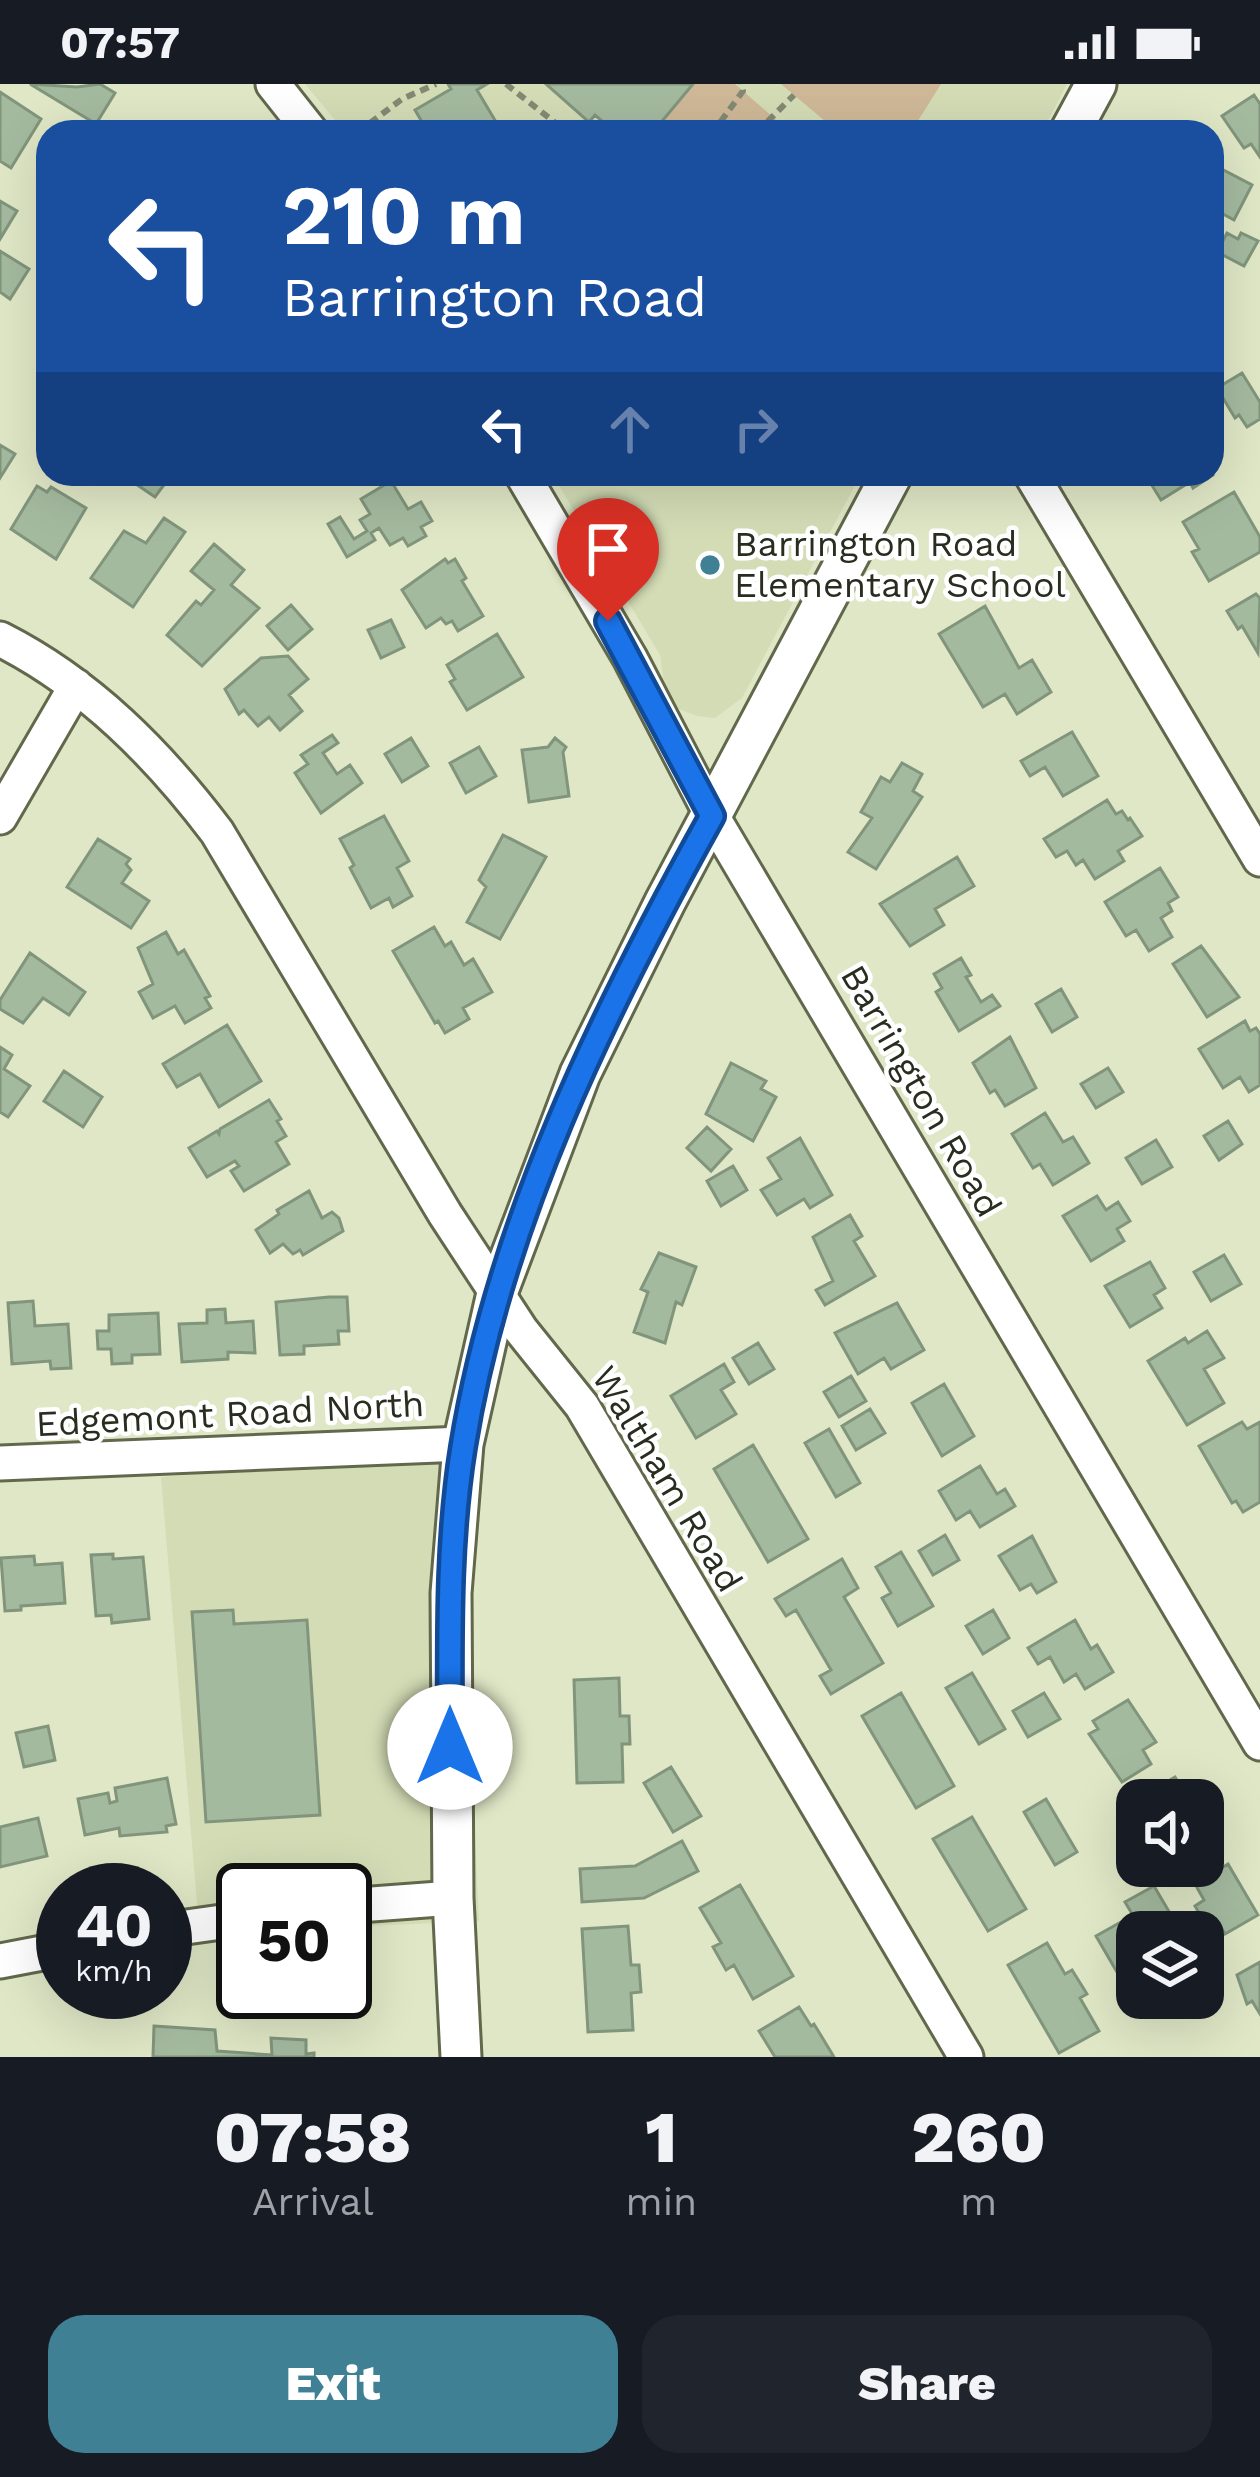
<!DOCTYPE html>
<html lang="en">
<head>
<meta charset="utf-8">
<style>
	:root { --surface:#171b24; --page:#20242c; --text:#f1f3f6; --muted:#9ea1a6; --accent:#408094 }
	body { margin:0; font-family:"Work Sans",sans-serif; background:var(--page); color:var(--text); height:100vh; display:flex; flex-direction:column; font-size:45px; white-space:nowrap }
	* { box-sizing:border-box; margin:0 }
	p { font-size:39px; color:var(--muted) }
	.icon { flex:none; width:66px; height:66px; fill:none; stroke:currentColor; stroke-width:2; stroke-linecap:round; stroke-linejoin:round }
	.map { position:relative; height:1973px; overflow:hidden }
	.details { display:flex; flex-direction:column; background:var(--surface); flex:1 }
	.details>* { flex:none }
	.top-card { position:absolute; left:36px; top:36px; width:1188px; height:366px; border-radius:36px; box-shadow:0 12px 48px #0002; background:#1a4fa0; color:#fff; overflow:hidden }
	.tools { position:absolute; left:1116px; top:1695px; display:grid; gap:24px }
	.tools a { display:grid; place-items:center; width:108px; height:108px; border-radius:24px; background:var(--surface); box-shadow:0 12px 48px #0002; font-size:60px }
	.speed { position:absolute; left:36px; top:1779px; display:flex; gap:24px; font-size:60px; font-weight:700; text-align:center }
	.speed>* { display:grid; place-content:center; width:156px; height:156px; border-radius:50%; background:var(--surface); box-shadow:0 12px 48px #0002; line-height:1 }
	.speed small { font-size:30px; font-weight:400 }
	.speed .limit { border:6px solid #111; border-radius:18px; background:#fff; color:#111 }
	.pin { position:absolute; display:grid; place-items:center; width:102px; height:102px; color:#fff; margin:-123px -51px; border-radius:50% 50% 50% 0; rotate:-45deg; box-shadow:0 0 12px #0007 }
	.pin .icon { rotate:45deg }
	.me { position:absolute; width:132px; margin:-66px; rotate:0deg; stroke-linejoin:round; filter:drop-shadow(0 0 9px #0008) }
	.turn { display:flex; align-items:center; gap:42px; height:252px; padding:0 48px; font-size:54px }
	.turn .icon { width:156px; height:156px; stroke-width:2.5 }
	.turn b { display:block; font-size:84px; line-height:102px }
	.lanes { display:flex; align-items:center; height:114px; padding:0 48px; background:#0003; justify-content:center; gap:60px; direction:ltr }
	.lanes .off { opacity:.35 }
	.eta { display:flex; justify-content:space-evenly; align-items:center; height:204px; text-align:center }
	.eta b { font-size:72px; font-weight:800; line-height:84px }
	.primary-button { display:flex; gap:24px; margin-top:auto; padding:24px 48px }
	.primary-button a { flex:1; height:138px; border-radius:36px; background:var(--accent); color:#fff; font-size:48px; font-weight:800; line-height:138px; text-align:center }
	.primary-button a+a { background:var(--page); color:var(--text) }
	.status { display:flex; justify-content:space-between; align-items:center; height:84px; padding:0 60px; background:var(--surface); direction:ltr }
	.status svg { height:33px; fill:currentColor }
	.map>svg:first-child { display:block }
	.built { fill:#d3dcb5 }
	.green { fill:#ceb897 }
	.building { fill:#a4ba9f; stroke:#80957b; stroke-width:3 }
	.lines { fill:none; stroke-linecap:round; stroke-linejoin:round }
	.minor-casing { stroke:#61684b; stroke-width:39 }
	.major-casing { stroke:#61684b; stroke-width:45 }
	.path { stroke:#838972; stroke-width:6; stroke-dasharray:9 6; stroke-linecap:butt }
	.minor { stroke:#fff; stroke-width:33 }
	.major { stroke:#fff; stroke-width:39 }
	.route-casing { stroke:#114b97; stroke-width:30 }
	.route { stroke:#1a73e8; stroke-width:21 }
	.poi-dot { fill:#408094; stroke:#fff; stroke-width:4.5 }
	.labels { text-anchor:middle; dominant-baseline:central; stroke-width:9; stroke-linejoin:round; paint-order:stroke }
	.poi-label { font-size:36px; fill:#292d20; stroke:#fff; text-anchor:start }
	.street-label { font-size:36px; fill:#292d20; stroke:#fff }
</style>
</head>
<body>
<div class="status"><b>07:57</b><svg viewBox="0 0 49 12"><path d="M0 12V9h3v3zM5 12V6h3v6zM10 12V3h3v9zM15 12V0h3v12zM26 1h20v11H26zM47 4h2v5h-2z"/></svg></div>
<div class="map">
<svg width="1260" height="1973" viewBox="0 0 1260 1973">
	<rect width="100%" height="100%" fill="#dfe7c6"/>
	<path class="built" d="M 305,0 L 1067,0 L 1042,48 L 345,48 Z
		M 552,390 L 861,390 L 742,614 L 715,634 L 697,632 L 679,625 L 665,608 L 660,571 Z
		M 481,1369 L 468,1608 L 479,1837 L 345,1843 L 345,1806 L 243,1806 L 243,1851 L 200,1855 L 161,1393 Z"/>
	<path class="green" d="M 693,0 L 735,0 L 790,48 L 653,48 Z
		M 781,0 L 941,0 L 911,48 L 838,48 Z"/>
	<path class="building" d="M 30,0 L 77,3 L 100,0 L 115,9 L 96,40 Z
		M 448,0 L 487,0 L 477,6 L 502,48 L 428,48 L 415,26 L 451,5 Z
		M 546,0 L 693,0 L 653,48 L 615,48 L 595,31 L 589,38 Z
		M 0,8 L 41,35 L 11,84 L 0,77 Z
		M 1254,11 L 1260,20 L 1260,73 L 1251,60 L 1244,64 L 1222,32 Z
		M 1212,80 L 1252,101 L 1234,136 L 1223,130 L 1216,142 L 1212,140 Z
		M 0,117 L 17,127 L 0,155 Z
		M 1227,149 L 1238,155 L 1241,149 L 1258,157 L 1244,182 L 1217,168 Z
		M 0,167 L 29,185 L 10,215 L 0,208 Z
		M 1242,289 L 1260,318 L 1260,335 L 1247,343 L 1239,331 L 1235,334 L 1217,304 Z
		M 0,361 L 15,370 L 0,394 Z
		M 1212,389 L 1213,391 L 1193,404 L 1190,398 L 1161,416 L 1145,390 Z
		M 134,390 L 172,390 L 155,413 L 130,396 Z
		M 391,397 L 408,425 L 421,418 L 432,437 L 421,443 L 426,452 L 408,462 L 403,454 L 390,461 L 379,444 L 371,449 L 375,456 L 347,473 L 328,440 L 340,433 L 354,455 L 367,447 L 360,436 L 370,430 L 361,415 Z
		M 37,402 L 47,408 L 51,403 L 86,424 L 56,475 L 11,445 Z
		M 1234,408 L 1260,453 L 1260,468 L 1209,497 L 1192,468 L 1199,465 L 1183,438 Z
		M 164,434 L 185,448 L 133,523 L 91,494 L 124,447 L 146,459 Z
		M 214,460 L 244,486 L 231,501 L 259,524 L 202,582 L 167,551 L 196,517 L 201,521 L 214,506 L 191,487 Z
		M 445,475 L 448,479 L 455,475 L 466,494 L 462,497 L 483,532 L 458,547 L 452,537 L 446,540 L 441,534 L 426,544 L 402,506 Z
		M 1256,510 L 1260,514 L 1258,569 L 1242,542 L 1238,545 L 1227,527 Z
		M 291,521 L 312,545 L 288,566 L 267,542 Z
		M 985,522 L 1019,584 L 1032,576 L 1051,608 L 1017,630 L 1005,610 L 983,623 L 939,550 Z
		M 391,536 L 404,563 L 381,574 L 368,546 Z
		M 497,550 L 523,593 L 467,626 L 450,598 L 455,595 L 447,581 Z
		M 288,572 L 308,595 L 289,611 L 302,627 L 280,646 L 269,633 L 258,642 L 244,626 L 239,630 L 225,605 L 261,574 Z
		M 1072,648 L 1098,692 L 1063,712 L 1045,683 L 1030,692 L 1021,677 Z
		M 332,651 L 338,659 L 323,669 L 337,690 L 350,681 L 362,699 L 321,729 L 295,689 L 308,680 L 301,671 Z
		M 411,654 L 428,682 L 402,698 L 385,670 Z
		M 555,654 L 566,663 L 563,668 L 569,712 L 529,718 L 522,666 L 548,663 Z
		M 479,663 L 496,692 L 466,709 L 450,679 Z
		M 902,679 L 922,690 L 913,707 L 922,713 L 876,785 L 848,768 L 872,734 L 861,728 L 881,693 L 890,698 Z
		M 1107,716 L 1116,730 L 1122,727 L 1128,736 L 1130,734 L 1142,752 L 1118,767 L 1124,777 L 1095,795 L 1083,776 L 1076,781 L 1067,767 L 1056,773 L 1044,755 Z
		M 384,732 L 409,777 L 397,784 L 412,812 L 393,823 L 389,814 L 371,824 L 350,784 L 354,781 L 340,755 Z
		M 503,751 L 546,773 L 500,855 L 467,838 L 486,803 L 479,796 Z
		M 98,755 L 130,775 L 126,780 L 131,786 L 122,799 L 149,817 L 131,844 L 67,803 Z
		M 957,773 L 974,802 L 935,825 L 944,841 L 910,862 L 880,820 Z
		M 1160,784 L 1178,813 L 1168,819 L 1172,827 L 1161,834 L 1172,853 L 1149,867 L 1136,846 L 1126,852 L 1105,818 Z
		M 434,843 L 445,862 L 451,858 L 464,881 L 473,875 L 492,908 L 463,924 L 469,935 L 445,949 L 438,937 L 435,939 L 393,867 Z
		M 166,848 L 178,870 L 184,866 L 210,912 L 205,914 L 211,924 L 185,939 L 175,922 L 153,934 L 139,908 L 153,900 L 138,864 Z
		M 1201,862 L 1239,913 L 1207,933 L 1173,880 Z
		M 30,869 L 85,908 L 69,931 L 43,914 L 23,939 L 0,925 L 0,916 Z
		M 961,874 L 971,891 L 966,893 L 981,918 L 992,911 L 1000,922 L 959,947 L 936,908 L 942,904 L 934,890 Z
		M 1061,905 L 1077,933 L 1052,948 L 1036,920 Z
		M 1245,937 L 1250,947 L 1256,944 L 1260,950 L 1260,1001 L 1249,1008 L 1240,993 L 1223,1004 L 1199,965 Z
		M 227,941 L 261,997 L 219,1023 L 200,990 L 177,1003 L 163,980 Z
		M 1010,953 L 1036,1004 L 1005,1022 L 995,1006 L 990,1009 L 973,979 Z
		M 0,963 L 12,971 L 4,985 L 30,1002 L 8,1033 L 0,1028 Z
		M 731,979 L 766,997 L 761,1005 L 776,1013 L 753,1057 L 706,1030 Z
		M 1108,984 L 1123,1008 L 1096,1024 L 1081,1000 Z
		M 64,987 L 102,1013 L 83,1043 L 44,1017 Z
		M 269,1016 L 281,1035 L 277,1037 L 286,1052 L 276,1058 L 289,1080 L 244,1107 L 231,1087 L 239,1082 L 235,1077 L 207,1093 L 189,1064 L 217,1047 L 219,1050 L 220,1045 Z
		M 1045,1029 L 1063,1058 L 1073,1053 L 1089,1079 L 1053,1101 L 1040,1080 L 1033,1084 L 1012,1050 Z
		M 1228,1037 L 1242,1060 L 1219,1076 L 1204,1052 Z
		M 707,1043 L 731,1065 L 711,1087 L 687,1064 Z
		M 800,1054 L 832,1111 L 810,1124 L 804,1115 L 777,1131 L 761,1106 L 781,1095 L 768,1074 Z
		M 1156,1056 L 1172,1083 L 1142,1100 L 1126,1074 Z
		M 733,1082 L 747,1106 L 721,1122 L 707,1097 Z
		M 309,1107 L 322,1134 L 332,1128 L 339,1134 L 343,1147 L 303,1171 L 300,1166 L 293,1170 L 283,1160 L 270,1169 L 256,1146 L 279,1130 L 277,1126 Z
		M 1097,1112 L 1106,1126 L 1118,1118 L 1130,1137 L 1117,1145 L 1124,1157 L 1091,1177 L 1063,1132 Z
		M 850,1131 L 862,1152 L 854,1157 L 875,1192 L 825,1221 L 816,1206 L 833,1197 L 813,1153 Z
		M 659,1169 L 696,1183 L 682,1221 L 676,1218 L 665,1259 L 634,1248 L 648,1208 L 641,1205 Z
		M 1224,1171 L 1241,1200 L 1211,1217 L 1194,1188 Z
		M 1150,1178 L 1165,1204 L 1154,1211 L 1162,1224 L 1130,1243 L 1105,1202 Z
		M 329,1213 L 347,1213 L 349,1247 L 338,1247 L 339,1260 L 304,1262 L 304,1270 L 280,1271 L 276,1218 Z
		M 33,1217 L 35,1242 L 68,1240 L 71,1284 L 51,1285 L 50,1277 L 12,1280 L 8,1219 Z
		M 897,1219 L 924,1266 L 891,1285 L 884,1274 L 858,1290 L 835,1249 Z
		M 225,1225 L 226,1239 L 253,1237 L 255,1269 L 228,1268 L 228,1275 L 182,1278 L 179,1240 L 207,1239 L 207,1226 Z
		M 158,1229 L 160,1270 L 132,1271 L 132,1279 L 112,1280 L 111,1265 L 98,1265 L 97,1247 L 109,1247 L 109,1231 Z
		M 1207,1247 L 1224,1274 L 1204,1285 L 1224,1319 L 1187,1341 L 1148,1277 L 1185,1254 L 1188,1259 Z
		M 758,1259 L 774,1285 L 749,1300 L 733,1274 Z
		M 724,1280 L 734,1298 L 721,1306 L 736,1330 L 696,1354 L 671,1312 Z
		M 851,1292 L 866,1317 L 839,1333 L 824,1308 Z
		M 944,1300 L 974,1352 L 942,1372 L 912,1319 Z
		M 870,1325 L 885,1349 L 856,1366 L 842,1342 Z
		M 1242,1338 L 1247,1345 L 1260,1338 L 1260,1418 L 1243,1428 L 1236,1417 L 1232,1419 L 1199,1362 Z
		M 829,1345 L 860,1399 L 836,1413 L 805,1359 Z
		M 753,1361 L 808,1455 L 768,1478 L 714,1385 Z
		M 980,1382 L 997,1410 L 1005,1405 L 1015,1422 L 980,1443 L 970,1427 L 956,1436 L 939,1407 Z
		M 945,1451 L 959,1476 L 933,1491 L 919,1467 Z
		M 1032,1452 L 1056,1498 L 1037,1509 L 1031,1500 L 1020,1506 L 999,1472 Z
		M 901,1468 L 933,1522 L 898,1542 L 882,1514 L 891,1509 L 876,1483 Z
		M 113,1470 L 113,1475 L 143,1473 L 149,1535 L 112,1539 L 111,1531 L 96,1532 L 91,1471 Z
		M 34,1472 L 35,1481 L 62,1479 L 65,1519 L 21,1522 L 21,1526 L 5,1527 L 1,1474 Z
		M 842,1475 L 858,1504 L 844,1513 L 883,1579 L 831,1610 L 820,1592 L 831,1586 L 796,1526 L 786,1532 L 775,1515 Z
		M 233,1526 L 234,1540 L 307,1536 L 320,1731 L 206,1738 L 192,1528 Z
		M 993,1526 L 1009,1554 L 983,1570 L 966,1542 Z
		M 1075,1536 L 1091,1565 L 1097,1561 L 1113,1588 L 1085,1605 L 1076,1590 L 1064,1598 L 1050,1573 L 1038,1580 L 1028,1564 Z
		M 972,1589 L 1005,1645 L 979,1660 L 946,1604 Z
		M 619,1594 L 620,1632 L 629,1632 L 630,1660 L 622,1660 L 623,1698 L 577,1699 L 574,1596 Z
		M 901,1609 L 954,1702 L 916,1724 L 862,1632 Z
		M 1044,1609 L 1060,1635 L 1028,1653 L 1013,1627 Z
		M 1128,1616 L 1156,1658 L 1143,1666 L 1151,1680 L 1122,1698 L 1089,1650 L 1098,1645 L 1093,1637 Z
		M 48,1642 L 55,1676 L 24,1683 L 16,1649 Z
		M 671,1683 L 701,1732 L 673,1748 L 644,1699 Z
		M 1175,1693 L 1189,1716 L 1138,1715 Z
		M 167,1694 L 176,1740 L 166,1742 L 167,1748 L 120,1752 L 119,1744 L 85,1751 L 78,1715 L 108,1709 L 110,1719 L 117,1717 L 115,1704 Z
		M 1046,1715 L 1077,1768 L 1055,1781 L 1024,1728 Z
		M 1137,1720 L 1137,1749 L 1135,1751 L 1121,1729 Z
		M 972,1733 L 1026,1825 L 988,1847 L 933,1755 Z
		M 38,1734 L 47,1772 L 0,1783 L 0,1743 Z
		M 682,1757 L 698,1787 L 644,1814 L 582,1818 L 580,1785 L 635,1782 Z
		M 1228,1780 L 1258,1831 L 1225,1850 L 1216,1835 L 1206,1841 L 1195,1822 L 1204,1816 L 1195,1800 Z
		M 740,1801 L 793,1892 L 753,1915 L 734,1881 L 726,1886 L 713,1863 L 721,1859 L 700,1824 Z
		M 1154,1802 L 1171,1831 L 1143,1848 L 1125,1818 Z
		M 1121,1838 L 1137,1866 L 1137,1902 L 1128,1907 L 1096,1852 Z
		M 628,1842 L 631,1881 L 639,1881 L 641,1908 L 631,1909 L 633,1946 L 588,1948 L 582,1845 Z
		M 1047,1859 L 1065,1890 L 1072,1886 L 1087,1910 L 1080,1914 L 1099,1947 L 1059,1969 L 1008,1881 Z
		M 1212,1878 L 1222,1896 L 1203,1907 L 1203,1883 Z
		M 1260,1878 L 1260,1930 L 1252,1917 L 1247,1920 L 1237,1891 Z
		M 799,1923 L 811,1942 L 814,1940 L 834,1973 L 775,1973 L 759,1947 Z
		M 154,1942 L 215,1946 L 217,1967 L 272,1971 L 271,1954 L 306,1956 L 306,1970 L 314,1969 L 314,1973 L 153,1973 Z"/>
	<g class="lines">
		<g class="minor-casing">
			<path id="minor" d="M 273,0 L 311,48
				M 522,390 L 630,574 L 712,732 L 1260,1659
				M 1031,390 L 1260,775
				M 0,555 C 89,600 158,670 217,748 L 445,1130 L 521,1246 L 582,1322 L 966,1973
				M 0,733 L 76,602
				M 0,1379 L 463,1360
				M 345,1822 L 453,1814
				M 165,1846 L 243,1835
				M 0,1877 L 63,1865"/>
		</g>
		<g class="major-casing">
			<path id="major" d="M 1070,48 L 1096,0
				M 461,1973 L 453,1814 L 451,1509 L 463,1360 L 497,1209 L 580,990 L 665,818 L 892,390"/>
		</g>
		<path class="path" d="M 506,0 L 567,48
			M 358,48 L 402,15 L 436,0
			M 728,48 L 719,40 L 743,7 L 741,0
			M 757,48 L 794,11"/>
		<use href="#minor" class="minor"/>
		<use href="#major" class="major"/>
	</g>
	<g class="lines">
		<g class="route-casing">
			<path id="route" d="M 450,1663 C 450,1563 447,1462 463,1363 C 499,1139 603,928 712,732 L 608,537"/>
		</g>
		<use href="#route" class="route"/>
	</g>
	<circle class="poi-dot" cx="710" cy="481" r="12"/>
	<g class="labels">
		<g class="poi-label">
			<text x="734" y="460">Barrington Road<tspan x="734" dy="41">Elementary School</tspan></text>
		</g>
		<g class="street-label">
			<text transform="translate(921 1007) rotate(60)">Barrington Road</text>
			<text transform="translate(230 1330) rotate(-3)">Edgemont Road North</text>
			<text transform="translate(667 1395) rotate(59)">Waltham Road</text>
		</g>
	</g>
</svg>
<div class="tools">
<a><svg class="icon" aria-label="sound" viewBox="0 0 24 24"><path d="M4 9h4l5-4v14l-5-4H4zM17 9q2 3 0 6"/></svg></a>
<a><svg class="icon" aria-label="layers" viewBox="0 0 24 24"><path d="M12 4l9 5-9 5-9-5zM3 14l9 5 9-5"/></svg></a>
</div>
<div class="speed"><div>40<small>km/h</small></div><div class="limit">50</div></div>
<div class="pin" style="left:608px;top:537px;background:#d93025"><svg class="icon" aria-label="arrive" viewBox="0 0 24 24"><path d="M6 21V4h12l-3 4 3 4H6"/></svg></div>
<svg class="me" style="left:450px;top:1663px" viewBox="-20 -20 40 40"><circle r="19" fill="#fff"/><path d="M0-13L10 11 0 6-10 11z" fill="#1a73e8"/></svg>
<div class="top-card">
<div class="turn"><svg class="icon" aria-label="left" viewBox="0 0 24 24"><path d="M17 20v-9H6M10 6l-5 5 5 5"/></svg><div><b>210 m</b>Barrington Road</div></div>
<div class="lanes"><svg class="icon" aria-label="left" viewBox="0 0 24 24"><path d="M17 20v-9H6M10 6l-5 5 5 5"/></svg><svg class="icon off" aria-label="ahead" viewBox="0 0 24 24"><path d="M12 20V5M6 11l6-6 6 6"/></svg><svg class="icon off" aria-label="right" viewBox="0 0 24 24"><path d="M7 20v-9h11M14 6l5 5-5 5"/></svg></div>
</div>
</div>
<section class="details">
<div class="eta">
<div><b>07:58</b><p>Arrival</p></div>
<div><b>1</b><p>min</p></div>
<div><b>260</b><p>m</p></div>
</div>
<div class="primary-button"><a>Exit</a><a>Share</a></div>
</section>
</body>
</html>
